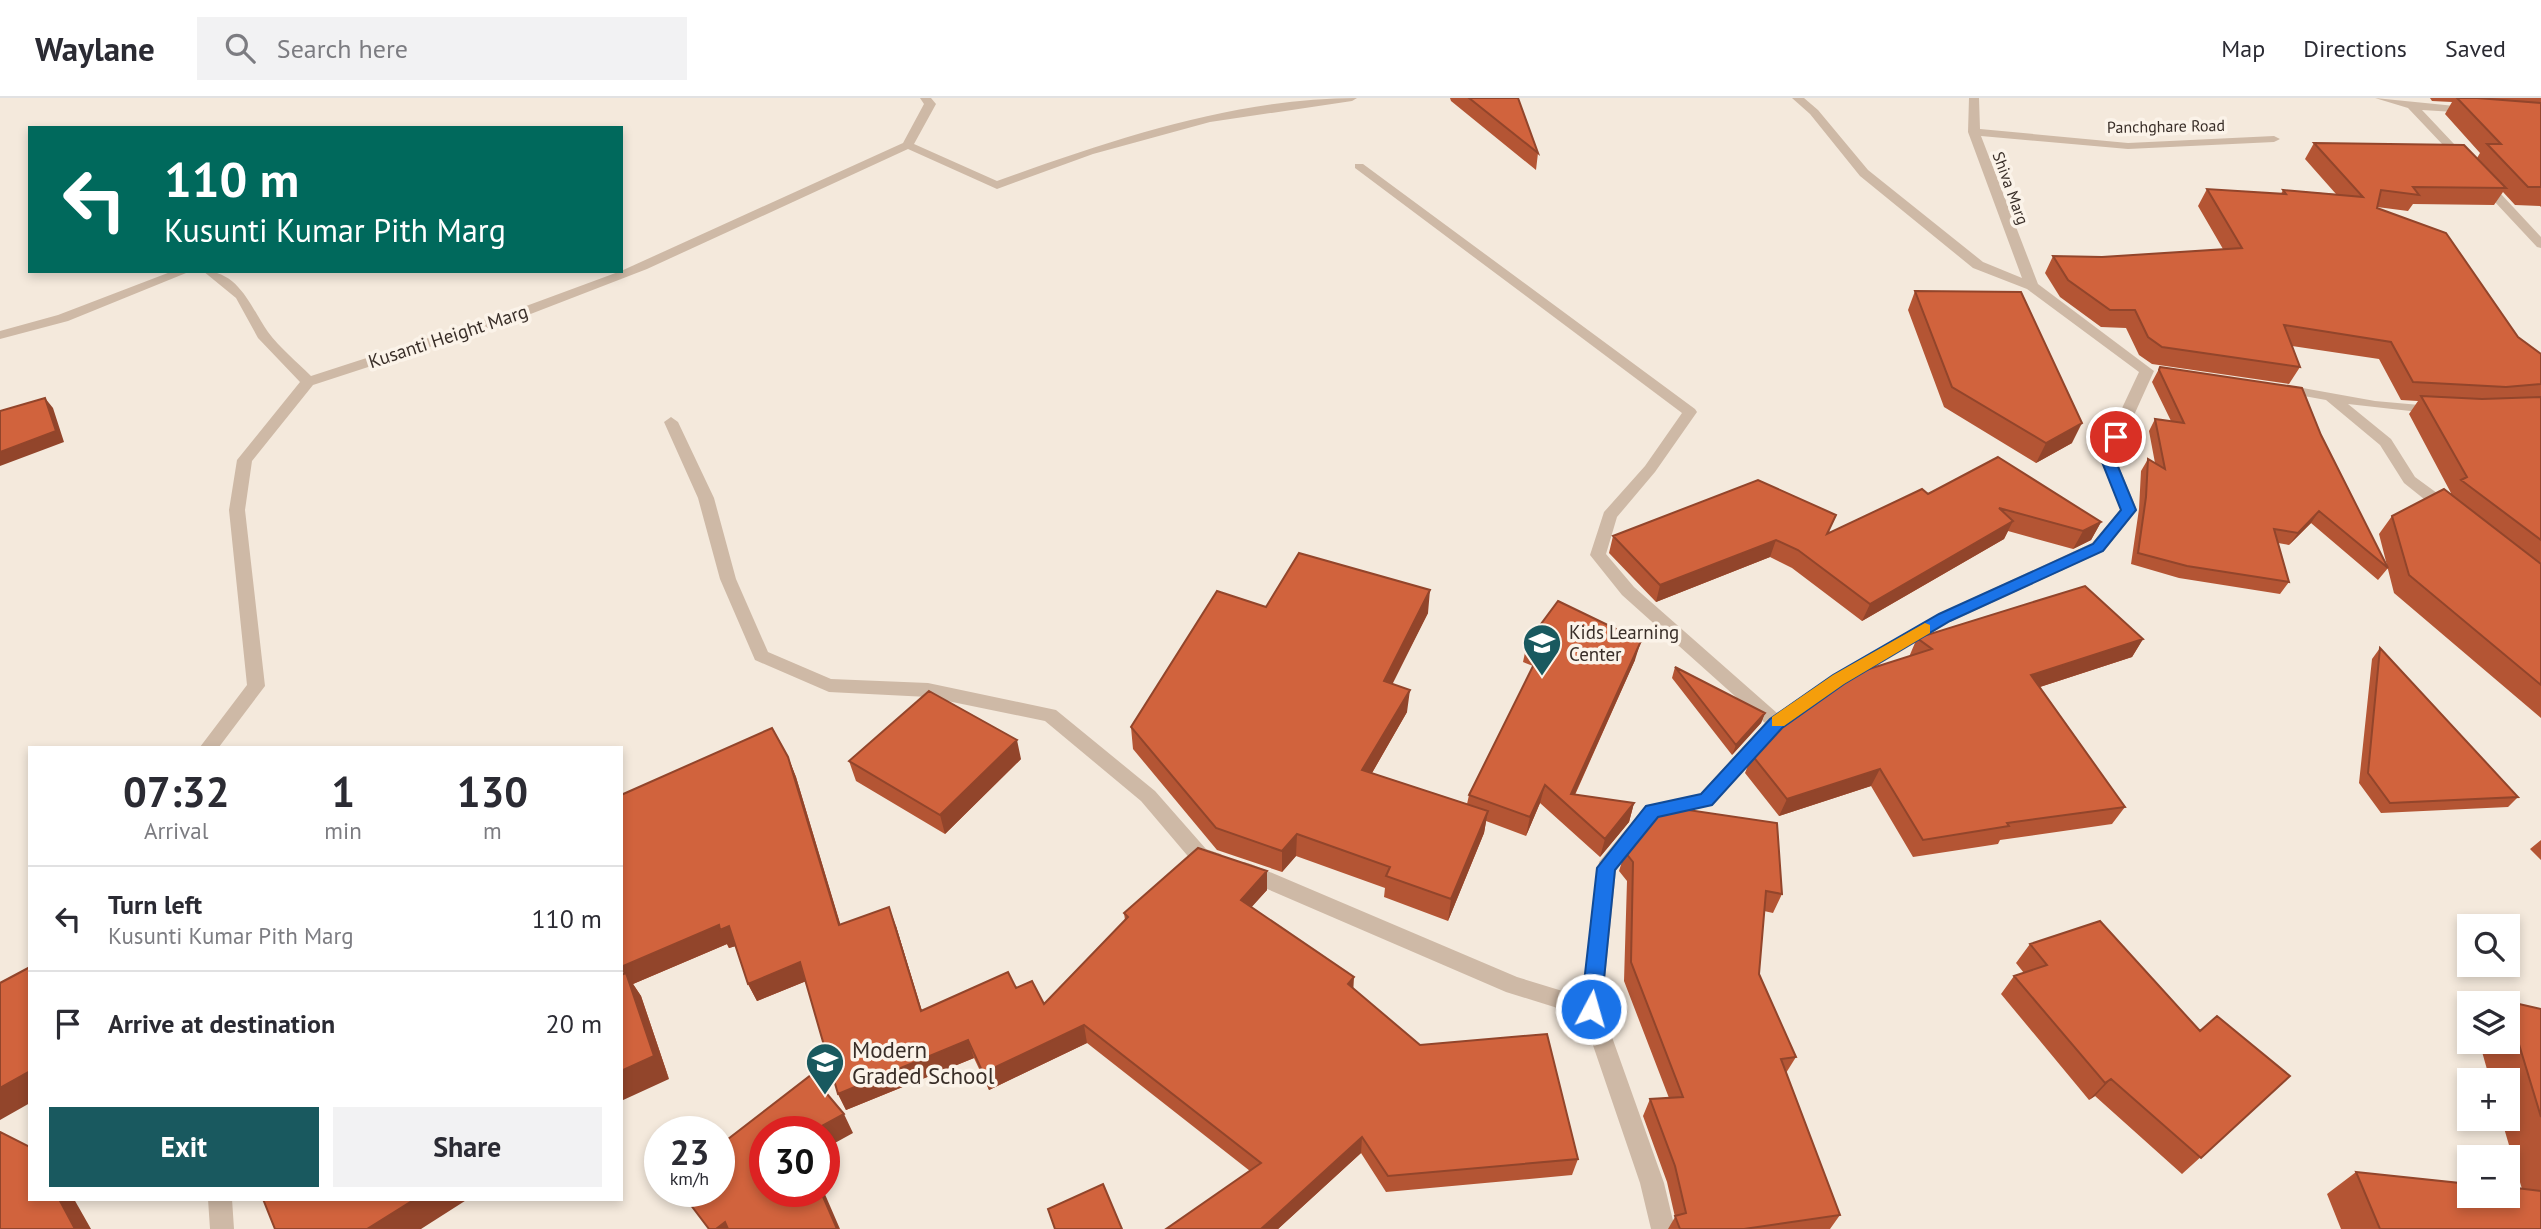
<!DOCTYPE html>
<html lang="en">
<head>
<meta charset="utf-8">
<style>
	:root { --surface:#fff; --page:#f2f2f3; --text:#2b2b33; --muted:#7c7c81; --line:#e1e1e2; --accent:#19595f }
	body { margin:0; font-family:"PT Sans",sans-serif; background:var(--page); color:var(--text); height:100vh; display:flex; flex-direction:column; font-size:26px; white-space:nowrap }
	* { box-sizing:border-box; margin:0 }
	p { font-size:23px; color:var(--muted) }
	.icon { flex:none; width:38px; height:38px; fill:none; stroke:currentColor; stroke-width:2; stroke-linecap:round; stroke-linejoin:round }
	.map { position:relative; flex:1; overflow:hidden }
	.sheet { position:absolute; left:28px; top:648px; width:595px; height:455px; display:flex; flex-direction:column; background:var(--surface); border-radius:0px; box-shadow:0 4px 10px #0003 }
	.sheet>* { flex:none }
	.guide { position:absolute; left:28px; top:28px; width:595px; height:147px; border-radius:0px; box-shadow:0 4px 10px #0003; background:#00695c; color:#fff; overflow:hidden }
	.buttons { position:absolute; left:2457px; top:816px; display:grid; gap:14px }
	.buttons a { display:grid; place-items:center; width:63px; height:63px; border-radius:0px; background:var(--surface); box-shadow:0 4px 10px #0003; font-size:35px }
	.speed { position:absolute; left:644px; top:1018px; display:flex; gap:14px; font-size:35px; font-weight:700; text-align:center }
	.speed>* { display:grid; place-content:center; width:91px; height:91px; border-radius:50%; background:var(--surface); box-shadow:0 4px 10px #0003; line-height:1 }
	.speed small { font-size:18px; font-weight:400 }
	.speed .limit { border:10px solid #d22; background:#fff; color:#111 }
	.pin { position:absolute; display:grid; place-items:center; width:60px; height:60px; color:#fff; margin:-30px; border:4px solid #fff; border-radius:50%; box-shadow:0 2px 7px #0007 }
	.me { position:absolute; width:77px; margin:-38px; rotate:6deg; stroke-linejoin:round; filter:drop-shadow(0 0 5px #0008) }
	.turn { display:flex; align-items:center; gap:24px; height:147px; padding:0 21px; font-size:32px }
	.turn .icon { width:91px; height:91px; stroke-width:2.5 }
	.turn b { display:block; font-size:49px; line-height:60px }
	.eta { display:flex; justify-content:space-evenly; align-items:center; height:119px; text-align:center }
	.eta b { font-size:42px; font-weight:800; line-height:49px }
	.action { display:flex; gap:14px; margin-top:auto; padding:14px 21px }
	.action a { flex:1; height:80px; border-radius:0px; background:var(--accent); color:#fff; font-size:28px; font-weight:800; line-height:80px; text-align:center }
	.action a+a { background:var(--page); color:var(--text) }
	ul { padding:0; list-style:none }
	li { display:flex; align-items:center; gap:21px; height:105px; padding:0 21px; border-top:2px solid var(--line) }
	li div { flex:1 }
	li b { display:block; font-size:26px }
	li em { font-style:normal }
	header { display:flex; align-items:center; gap:42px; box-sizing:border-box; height:98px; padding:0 35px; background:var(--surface); border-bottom:2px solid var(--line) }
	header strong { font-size:33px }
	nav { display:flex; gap:38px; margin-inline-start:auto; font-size:24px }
	.search { width:490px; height:63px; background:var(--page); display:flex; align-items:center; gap:18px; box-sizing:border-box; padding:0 24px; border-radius:0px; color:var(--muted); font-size:26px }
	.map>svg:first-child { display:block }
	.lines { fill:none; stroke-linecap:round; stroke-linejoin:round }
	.minor { fill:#ceb9a6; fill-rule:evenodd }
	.wall { fill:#b45534 }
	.shaded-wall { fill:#92452b }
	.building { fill:#d1633d; stroke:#92452b; stroke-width:2 }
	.route { fill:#1a73e8; stroke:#114b97; stroke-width:2 }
	.slow { fill:#f59e0b }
	.labels { text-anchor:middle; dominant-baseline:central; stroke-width:7; stroke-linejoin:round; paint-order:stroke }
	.far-street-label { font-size:16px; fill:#392e28; stroke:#fbf3e9 }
	.street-label { font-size:19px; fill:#392e28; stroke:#fbf3e9 }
	.poi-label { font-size:19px; fill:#392e28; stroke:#fbf3e9; text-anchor:start }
	.near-poi-label { font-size:23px; fill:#392e28; stroke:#fbf3e9; text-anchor:start }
</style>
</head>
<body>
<header>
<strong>Waylane</strong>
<div class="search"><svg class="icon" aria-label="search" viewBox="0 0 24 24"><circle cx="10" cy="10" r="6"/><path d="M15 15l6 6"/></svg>Search here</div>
<nav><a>Map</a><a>Directions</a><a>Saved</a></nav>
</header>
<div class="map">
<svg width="2541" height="1131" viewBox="0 0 2541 1131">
	<rect width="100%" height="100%" fill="#f4e9dc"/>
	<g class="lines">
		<path class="minor" d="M 920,0 L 931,0 L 936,6 L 914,46 L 997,83 C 1111,42 1236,0 1357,0 L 1352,3 L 1210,24 L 1093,56 L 997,91 L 908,51 L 647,171 L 528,217 L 313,287 L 252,363 L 245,412 L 265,588 L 219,649 L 200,649 L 247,587 L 229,412 L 237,362 L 300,284 L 258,240 L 236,200 L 203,173 C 239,173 250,208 268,234 C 280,250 297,264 311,278 L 518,211 L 621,173 L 903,45 L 924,6 Z
			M 1792,0 L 1804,0 L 1818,12 L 1868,72 L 1983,164 L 2022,180 L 1968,34 L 1969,0 L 1979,0 L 1980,31 L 2128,45 L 2274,38 L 2280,41 L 2274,44 L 2128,51 L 1981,38 L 2038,186 L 2154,273 L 2115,359 L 2137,412 L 2104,453 L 1950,524 L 1845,587 L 1782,630 L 1713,707 L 1658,719 L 1616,772 L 1602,911 L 1664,1085 L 1675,1131 L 1651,1131 L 1640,1085 L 1583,918 L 1506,894 L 1237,778 L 1234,772 L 1237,766 L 1244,764 L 1251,766 L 1517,879 L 1582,899 L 1599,764 L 1645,708 L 1700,696 L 1765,625 L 1622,497 L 1590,457 L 1604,414 L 1645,368 L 1682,315 L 1355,70 L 1355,66 L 1363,66 L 1695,311 L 1697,314 L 1655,374 L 1617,419 L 1606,456 L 1634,489 L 1777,615 L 1833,577 L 1938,516 L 2092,445 L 2121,411 L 2099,359 L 2139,274 L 2027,191 L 1973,170 L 1860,78 L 1810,16 Z
			M 2375,0 L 2475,10 L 2477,12 L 2471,15 L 2422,12 L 2471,64 L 2461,66 L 2408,10 Z
			M 2480,82 L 2488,82 L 2541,139 L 2541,150 L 2537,149 L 2480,88 Z
			M 173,173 L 191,173 L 68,223 L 0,241 L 0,233 L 58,217 Z
			M 2281,286 L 2375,303 L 2442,309 L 2442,315 L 2437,316 L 2348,306 L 2391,341 L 2415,379 L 2456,409 L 2458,413 L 2456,417 L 2444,417 L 2404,385 L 2380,347 L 2326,302 L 2276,293 L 2276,287 Z
			M 671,319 L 678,324 L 714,400 L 736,481 L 768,554 L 831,581 L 928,585 L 1056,612 L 1155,693 L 1206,751 L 1221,756 L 1224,762 L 1221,768 L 1214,770 L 1192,763 L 1141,703 L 1045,623 L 928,599 L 829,594 L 755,562 L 720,481 L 698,400 L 664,324 Z
			M 208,1101 L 232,1101 L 234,1131 L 210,1131 Z"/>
	</g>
	<path class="wall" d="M 1450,0 L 1518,0 L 1538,55 L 1536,72 L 1451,3 Z
		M 2430,0 L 2541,0 L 2541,109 L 2540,108 L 2515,107 L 2503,94 L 2494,107 L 2413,106 L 2408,113 L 2377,109 L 2377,110 L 2518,239 L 2541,256 L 2541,620 L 2394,495 L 2379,436 L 2392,418 L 2451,395 L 2409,316 L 2418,303 L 2401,302 L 2379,261 L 2292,248 L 2300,269 L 2289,286 L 2152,266 L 2139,257 L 2126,230 L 2101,229 L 2060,199 L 2045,175 L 2053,158 L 2102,159 L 2223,151 L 2198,108 L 2207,91 L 2281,96 L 2283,92 L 2336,96 L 2305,61 L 2314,45 L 2477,60 L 2480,55 L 2445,16 L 2452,4 L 2432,3 Z
		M 1915,193 L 2072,345 L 2036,365 L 1944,309 L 1908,212 Z
		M 2160,269 L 2321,337 L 2388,470 L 2378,482 L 2311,425 L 2289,447 L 2278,445 L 2289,484 L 2280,496 L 2179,480 L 2131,466 L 2139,411 L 2141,373 L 2148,361 L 2155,365 L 2149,333 L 2155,321 L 2171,323 L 2152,284 Z
		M 1928,396 L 2101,424 L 2091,442 L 2073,451 L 2008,433 L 2004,441 L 1862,523 L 1792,470 L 1770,459 L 1656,504 L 1609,455 L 1613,438 L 1828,436 Z
		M 1266,509 L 1428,515 L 1392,585 L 1407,614 L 1372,675 L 1467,706 L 1469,697 L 1533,568 L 1523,564 L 1527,545 L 1635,562 L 1575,697 L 1634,705 L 1629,724 L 1600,759 L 1540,705 L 1526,738 L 1486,723 L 1484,735 L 1448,823 L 1384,799 L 1385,790 L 1296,758 L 1282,774 L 1217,752 L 1133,651 L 1131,629 Z
		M 1917,540 L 2143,541 L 2132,559 L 2040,589 L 2125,709 L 2112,726 L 2000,742 L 1998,746 L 1913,759 L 1871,688 L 1779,718 L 1745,675 L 1752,657 L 1909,559 Z
		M 2380,550 L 2518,699 L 2508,709 L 2381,715 L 2359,685 L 2372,561 Z
		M 1675,569 L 1765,615 L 1761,625 L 1732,657 L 1672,580 Z
		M 788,659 L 796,679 L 840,826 L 896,828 L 922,913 L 1016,890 L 1044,906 L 1125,822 L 1124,815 L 1267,773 L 1267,792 L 1251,809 L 1353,891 L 1420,947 L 1578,1061 L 1572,1077 L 1386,1094 L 1361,1055 L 1278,1131 L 1166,1131 L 1250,1073 L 1087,945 L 989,992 L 974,960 L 846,1012 L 838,996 L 806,883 L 757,903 L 748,886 L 736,848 L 729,850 L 727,846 L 633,886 L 641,898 L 669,981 L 624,875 L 621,871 L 621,697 Z
		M 1021,661 L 945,736 L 856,683 L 849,663 Z
		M 2541,742 L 2541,762 L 2530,751 Z
		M 1625,754 L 1782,796 L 1773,815 L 1764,813 L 1759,876 L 1796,959 L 1786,975 L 1840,1117 L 1830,1131 L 1668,1131 L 1675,1119 L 1667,1084 L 1643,1018 L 1650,1001 L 1669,1000 L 1624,883 L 1627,783 L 1619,773 Z
		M 2030,846 L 2200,933 L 2290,978 L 2182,1076 L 2095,998 L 2089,1002 L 2001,896 L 2014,878 L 2024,875 L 2016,865 Z
		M 2506,903 L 2541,911 L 2541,1131 L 2341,1131 L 2327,1096 L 2356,1074 L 2522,1091 L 2501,1020 L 2508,1020 L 2508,982 L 2490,982 L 2479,943 L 2508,943 L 2508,905 L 2504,905 Z"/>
	<path class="shaded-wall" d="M 45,300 L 53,310 L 64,344 L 0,368 L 0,354 Z
		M 2082,325 L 2072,345 L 2036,365 L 2046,345 Z
		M 2319,413 L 2311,425 L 2289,447 L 2298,435 Z
		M 2013,423 L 2004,441 L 1862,523 L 1870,506 Z
		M 2101,424 L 2091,442 L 2073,451 L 2083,433 Z
		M 1776,442 L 1770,459 L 1656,504 L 1660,487 Z
		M 1430,492 L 1428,515 L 1383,605 L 1384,583 Z
		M 2143,541 L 2132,559 L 2021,595 L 2031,577 Z
		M 1641,543 L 1635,562 L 1569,709 L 1571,696 Z
		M 1410,592 L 1407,614 L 1361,694 L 1362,672 Z
		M 1765,615 L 1761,625 L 1732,657 L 1736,647 Z
		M 1017,642 L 1021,661 L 945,736 L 940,717 Z
		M 788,659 L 796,679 L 846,845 L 839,827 Z
		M 1880,671 L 1871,688 L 1779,718 L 1787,701 Z
		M 1545,687 L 1540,705 L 1526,738 L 1530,719 Z
		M 1634,705 L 1629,724 L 1600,759 L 1605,741 Z
		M 1488,713 L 1484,735 L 1448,823 L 1451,801 Z
		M 1297,736 L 1296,758 L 1282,774 L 1282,753 Z
		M 1267,773 L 1267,792 L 1241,821 L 1241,802 Z
		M 889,809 L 896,828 L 927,931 L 921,913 Z
		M 719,827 L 729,828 L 739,847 L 729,850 L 727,846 L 633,886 L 641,898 L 669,981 L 621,1003 L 621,973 L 628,882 L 621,871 L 621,869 Z
		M 800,864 L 809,882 L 757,903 L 748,886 Z
		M 1354,879 L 1353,897 L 1348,886 Z
		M 1084,927 L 1087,945 L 989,992 L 983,975 Z
		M 968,942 L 974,960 L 846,1012 L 838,996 Z
		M 30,973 L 30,1005 L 0,1022 L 0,990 Z
		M 2111,981 L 2095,998 L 2089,1002 L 2105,985 Z
		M 844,1016 L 853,1035 L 824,1051 L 824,1034 L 811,1034 Z
		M 1362,1039 L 1361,1055 L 1278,1131 L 1261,1131 Z
		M 821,1094 L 824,1094 L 840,1131 L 837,1131 Z
		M 59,1101 L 74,1101 L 91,1131 L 75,1131 Z
		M 415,1101 L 468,1101 L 421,1131 L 367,1131 Z
		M 725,1124 L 730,1131 L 716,1131 Z"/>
	<path class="building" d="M 1469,0 L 1518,0 L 1538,55 Z
		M 2457,0 L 2477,0 L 2541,5 L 2541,89 L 2528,89 L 2487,46 L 2501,46 Z
		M 2314,45 L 2464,47 L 2506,90 L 2413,89 L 2419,97 L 2381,92 L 2377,110 L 2446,135 L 2518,239 L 2541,256 L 2541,286 L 2506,289 L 2413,284 L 2391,244 L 2284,227 L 2300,269 L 2162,249 L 2148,239 L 2135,212 L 2110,212 L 2068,182 L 2053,158 L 2102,159 L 2242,150 L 2207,91 L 2286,96 L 2283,92 L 2363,99 Z
		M 1915,193 L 2021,194 L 2082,325 L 2046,345 L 1952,289 Z
		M 2160,269 L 2302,290 L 2321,337 L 2388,470 L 2319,413 L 2298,435 L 2274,431 L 2289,484 L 2187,468 L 2138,455 L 2146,399 L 2148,361 L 2165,371 L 2155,321 L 2184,325 L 2159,272 Z
		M 2421,298 L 2482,301 L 2541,299 L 2541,442 L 2461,382 L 2467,379 Z
		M 45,300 L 56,333 L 0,354 L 0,313 Z
		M 1998,359 L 2101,424 L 2083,433 L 1999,410 L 2013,423 L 1870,506 L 1798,452 L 1776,442 L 1660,487 L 1613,438 L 1758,382 L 1836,417 L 1827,436 L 1922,391 L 1928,396 Z
		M 2444,391 L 2541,466 L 2541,587 L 2409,477 L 2392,418 Z
		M 1299,455 L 1430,492 L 1384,583 L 1410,592 L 1362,672 L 1488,713 L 1451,801 L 1386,778 L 1390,769 L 1297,736 L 1282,753 L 1216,730 L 1131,629 L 1217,493 L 1266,509 Z
		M 2085,488 L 2143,541 L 2031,577 L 2125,709 L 2007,725 L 2009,728 L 1923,742 L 1880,671 L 1787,701 L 1752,657 L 1791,614 L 1841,580 L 1932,551 L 1917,540 Z
		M 1558,503 L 1641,543 L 1571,696 L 1634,705 L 1605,741 L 1545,687 L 1530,719 L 1469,697 L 1541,552 L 1527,545 Z
		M 2380,550 L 2518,699 L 2390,705 L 2368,675 Z
		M 1675,569 L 1765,615 L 1736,647 Z
		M 929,593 L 1017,642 L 940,717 L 849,663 Z
		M 772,630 L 788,659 L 839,827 L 889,809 L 921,913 L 1008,874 L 1016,890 L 1032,883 L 1044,906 L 1128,819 L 1124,815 L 1198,750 L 1267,773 L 1241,802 L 1354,879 L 1348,886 L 1420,947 L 1547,936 L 1578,1061 L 1388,1078 L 1362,1039 L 1261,1131 L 1166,1131 L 1261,1065 L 1084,927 L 983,975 L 968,942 L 838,996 L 800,864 L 748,886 L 729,828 L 720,832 L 719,827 L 621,869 L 621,697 Z
		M 1661,708 L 1777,725 L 1782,796 L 1766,793 L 1759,876 L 1796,959 L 1781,961 L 1840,1117 L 1744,1131 L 1680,1131 L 1675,1118 L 1686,1115 L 1675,1068 L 1650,1001 L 1683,999 L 1631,864 L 1633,764 L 1625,754 Z
		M 2100,823 L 2200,933 L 2217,918 L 2290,978 L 2201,1060 L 2111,981 L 2105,985 L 2014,878 L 2047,867 L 2030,846 Z
		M 30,869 L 30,973 L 0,990 L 0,885 Z
		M 626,875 L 654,958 L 621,973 L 621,877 Z
		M 2506,903 L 2541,911 L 2541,1019 L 2508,910 L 2508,905 L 2506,905 Z
		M 811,977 L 844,1016 L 811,1034 L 765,1034 L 765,1094 L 821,1094 L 837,1131 L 728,1131 L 725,1124 L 716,1131 L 709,1131 L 681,1094 L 719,1094 L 719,1048 Z
		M 0,1034 L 30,1049 L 30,1101 L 59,1101 L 75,1131 L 0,1131 Z
		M 2356,1074 L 2469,1086 L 2469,1097 L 2508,1097 L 2508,1089 L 2541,1093 L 2541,1131 L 2380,1131 Z
		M 1103,1086 L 1122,1131 L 1055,1131 L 1048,1111 Z
		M 263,1101 L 415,1101 L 367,1131 L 275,1131 Z"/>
	<path class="route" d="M 2116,335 L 2123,339 L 2114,359 L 2136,412 L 2103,453 L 1950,523 L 1844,586 L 1782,630 L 1712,707 L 1658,719 L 1615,772 L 1601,911 L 1598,917 L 1591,920 L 1584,917 L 1581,911 L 1597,770 L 1646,708 L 1701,696 L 1770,621 L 1833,577 L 1939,516 L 2093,446 L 2121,412 L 2100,359 L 2109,339 Z"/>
	<path class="slow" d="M 1925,525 L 1930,527 L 1930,535 L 1844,586 L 1784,628 L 1772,628 L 1772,619 L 1833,577 Z"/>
	<defs>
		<g id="school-pin" transform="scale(2.0125)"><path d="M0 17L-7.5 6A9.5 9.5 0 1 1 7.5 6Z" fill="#19595f" stroke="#fbf3e9"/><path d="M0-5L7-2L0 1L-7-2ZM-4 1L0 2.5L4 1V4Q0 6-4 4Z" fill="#fff"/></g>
	</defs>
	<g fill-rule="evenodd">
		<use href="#school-pin" x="1542" y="545"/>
		<use href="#school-pin" x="825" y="964"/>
	</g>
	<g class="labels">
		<g class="far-street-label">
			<text transform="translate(2166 28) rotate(-1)">Panchghare Road</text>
			<text transform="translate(2011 90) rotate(70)">Shiva Marg</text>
		</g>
		<g class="street-label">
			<text transform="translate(448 238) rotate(-18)">Kusanti Height Marg</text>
		</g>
		<g class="poi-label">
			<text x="1569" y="534">Kids Learning<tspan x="1569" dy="22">Center</tspan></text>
		</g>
		<g class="near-poi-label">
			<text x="852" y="951">Modern<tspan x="852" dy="26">Graded School</tspan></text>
		</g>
	</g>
</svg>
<div class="buttons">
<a><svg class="icon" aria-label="search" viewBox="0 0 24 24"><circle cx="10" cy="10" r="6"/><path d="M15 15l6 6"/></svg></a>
<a><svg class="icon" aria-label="layers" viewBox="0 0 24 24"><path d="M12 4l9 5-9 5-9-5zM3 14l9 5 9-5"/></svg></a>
<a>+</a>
<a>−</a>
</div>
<div class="speed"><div>23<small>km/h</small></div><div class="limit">30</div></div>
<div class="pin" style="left:2116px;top:339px;background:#d93025"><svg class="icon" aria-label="arrive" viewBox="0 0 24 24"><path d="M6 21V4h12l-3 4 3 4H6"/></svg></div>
<svg class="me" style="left:1591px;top:911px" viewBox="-20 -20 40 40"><circle r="17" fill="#1a73e8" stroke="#fff" stroke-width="3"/><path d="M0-11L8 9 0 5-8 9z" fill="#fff"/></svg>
<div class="guide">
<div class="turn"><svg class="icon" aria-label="left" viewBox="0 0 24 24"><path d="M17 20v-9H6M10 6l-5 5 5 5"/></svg><div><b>110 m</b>Kusunti Kumar Pith Marg</div></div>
</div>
<section class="sheet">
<div class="eta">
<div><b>07:32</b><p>Arrival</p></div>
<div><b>1</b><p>min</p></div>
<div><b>130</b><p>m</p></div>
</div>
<ul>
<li><svg class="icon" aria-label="left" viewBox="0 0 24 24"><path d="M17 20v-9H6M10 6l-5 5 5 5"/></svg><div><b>Turn left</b><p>Kusunti Kumar Pith Marg</p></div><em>110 m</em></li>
<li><svg class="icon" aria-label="arrive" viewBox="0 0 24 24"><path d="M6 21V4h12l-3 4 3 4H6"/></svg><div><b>Arrive at destination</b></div><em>20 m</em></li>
</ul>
<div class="action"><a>Exit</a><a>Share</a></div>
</section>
</div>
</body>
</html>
